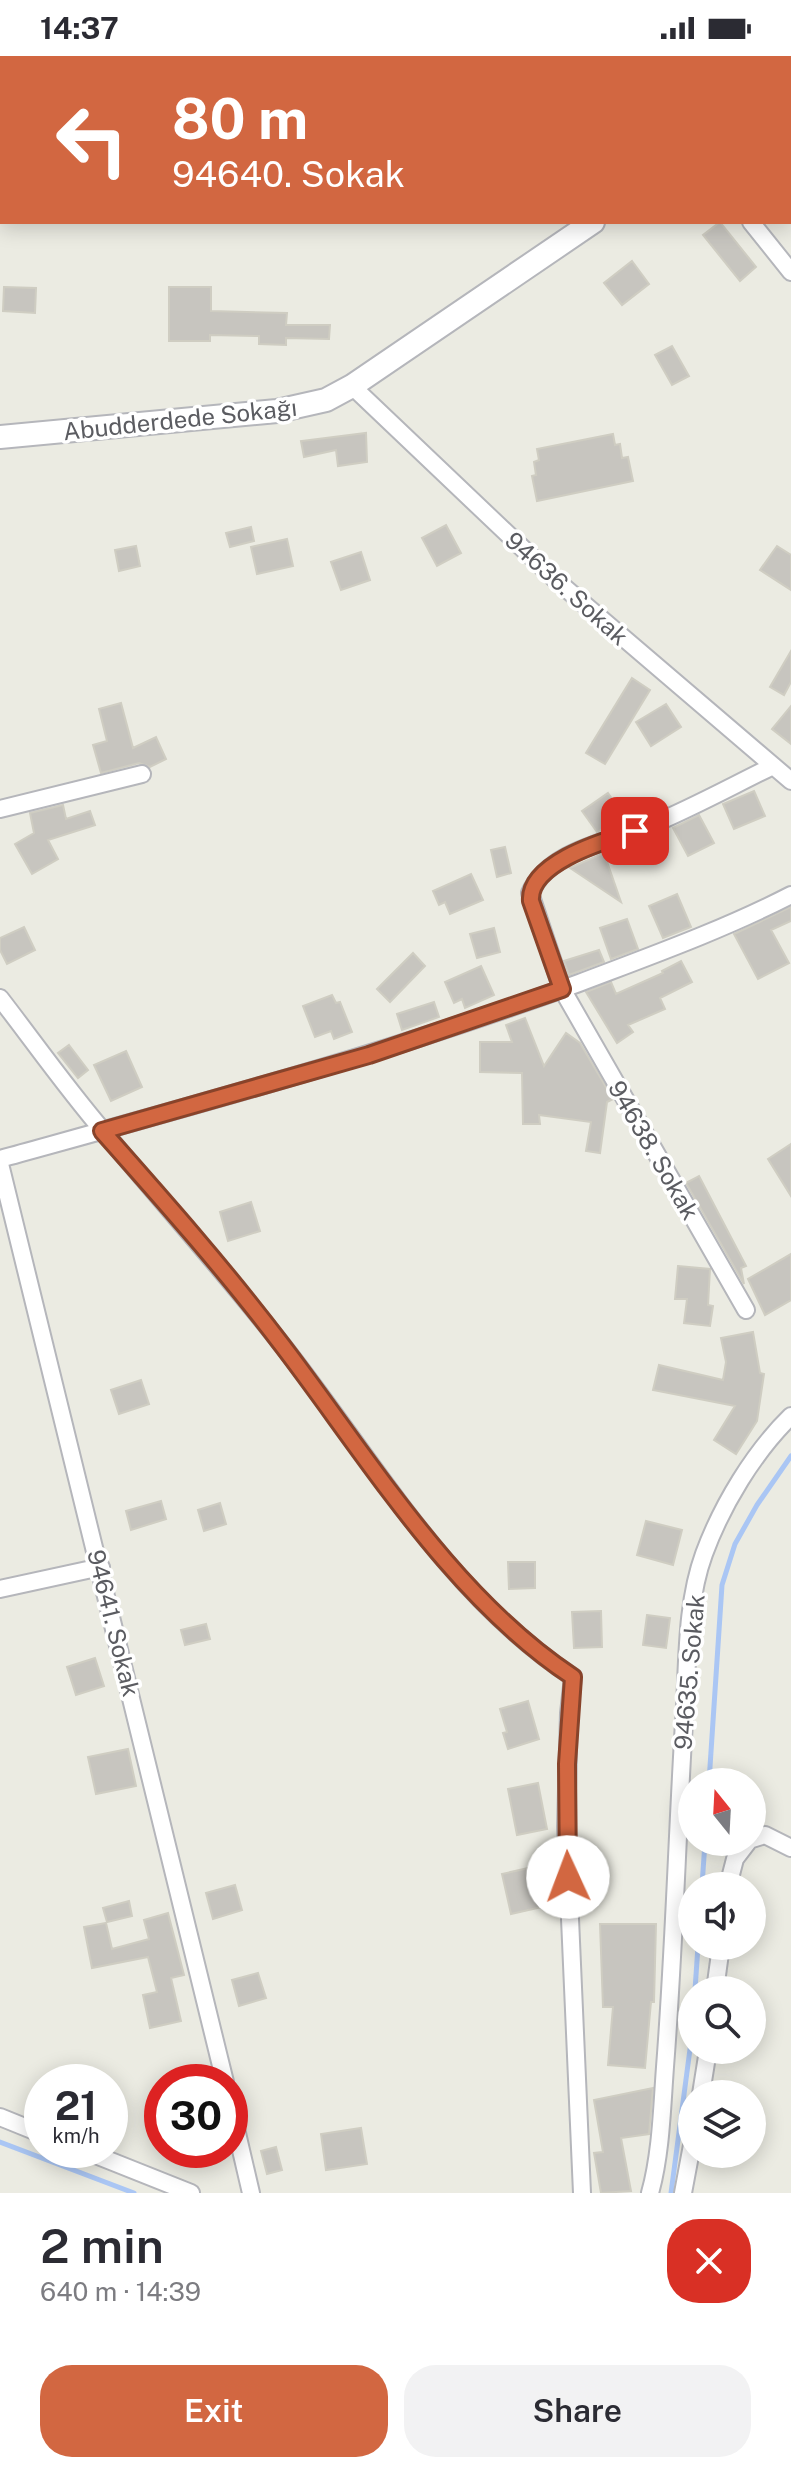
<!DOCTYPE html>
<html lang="en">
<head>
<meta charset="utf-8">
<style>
	:root { --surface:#fff; --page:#f2f2f3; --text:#2b2b33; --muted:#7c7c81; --accent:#d26741 }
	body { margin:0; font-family:"Public Sans",sans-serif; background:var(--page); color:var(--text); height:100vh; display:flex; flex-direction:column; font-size:30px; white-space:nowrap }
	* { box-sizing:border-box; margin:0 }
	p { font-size:26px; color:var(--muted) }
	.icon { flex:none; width:44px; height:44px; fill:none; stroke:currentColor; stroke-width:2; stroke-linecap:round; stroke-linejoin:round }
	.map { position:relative; height:2137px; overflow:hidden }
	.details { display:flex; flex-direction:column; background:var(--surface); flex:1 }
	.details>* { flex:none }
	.hud { position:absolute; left:0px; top:0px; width:792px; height:168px; box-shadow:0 4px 20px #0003; background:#d26741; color:#fff; overflow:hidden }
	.needle { width:52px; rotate:342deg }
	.buttons { position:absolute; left:678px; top:1712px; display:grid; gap:16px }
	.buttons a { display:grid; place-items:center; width:88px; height:88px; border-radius:50%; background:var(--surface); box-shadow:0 4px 20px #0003; font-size:40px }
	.speed { position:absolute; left:24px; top:2008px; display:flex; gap:16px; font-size:40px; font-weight:700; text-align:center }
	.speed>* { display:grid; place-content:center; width:104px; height:104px; border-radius:50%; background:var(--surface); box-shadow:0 4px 20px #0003; line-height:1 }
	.speed small { font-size:20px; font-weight:400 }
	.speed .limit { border:12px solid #d22; background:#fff; color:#111 }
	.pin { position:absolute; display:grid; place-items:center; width:68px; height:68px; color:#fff; margin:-34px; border-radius:16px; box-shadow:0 4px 12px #0006 }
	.me { position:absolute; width:88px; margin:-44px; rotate:358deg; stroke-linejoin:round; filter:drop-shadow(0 0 6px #0008) }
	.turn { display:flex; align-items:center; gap:28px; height:168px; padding:0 40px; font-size:36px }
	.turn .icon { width:104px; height:104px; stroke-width:2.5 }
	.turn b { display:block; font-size:56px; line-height:68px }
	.round { display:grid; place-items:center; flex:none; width:84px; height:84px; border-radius:32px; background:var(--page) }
	.head { display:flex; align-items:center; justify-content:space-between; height:136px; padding:0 40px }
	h1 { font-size:48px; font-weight:600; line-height:60px }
	.primary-button { display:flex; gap:16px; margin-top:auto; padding:16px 40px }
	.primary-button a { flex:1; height:92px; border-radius:32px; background:var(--accent); color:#fff; font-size:32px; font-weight:600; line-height:92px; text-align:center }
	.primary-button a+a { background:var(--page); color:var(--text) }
	.status { display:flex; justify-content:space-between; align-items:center; height:56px; padding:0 40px; background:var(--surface); direction:ltr }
	.status svg { height:22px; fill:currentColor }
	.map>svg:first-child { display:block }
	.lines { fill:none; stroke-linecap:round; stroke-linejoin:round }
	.stream { stroke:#aac6f4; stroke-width:5 }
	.building { fill:#c7c5bf; stroke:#cfcdc2; stroke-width:2 }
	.minor-casing { stroke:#b5b6bb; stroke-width:20 }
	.tertiary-casing { stroke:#b5b6bb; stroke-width:26 }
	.minor { stroke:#fff; stroke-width:16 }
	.tertiary { stroke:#fff; stroke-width:22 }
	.route-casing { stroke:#88432a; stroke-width:20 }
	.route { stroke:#d26741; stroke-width:14 }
	.labels { text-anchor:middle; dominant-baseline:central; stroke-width:7; stroke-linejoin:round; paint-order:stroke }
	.street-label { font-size:24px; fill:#5b5c61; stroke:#fff }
</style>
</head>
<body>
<div class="status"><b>14:37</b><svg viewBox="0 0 49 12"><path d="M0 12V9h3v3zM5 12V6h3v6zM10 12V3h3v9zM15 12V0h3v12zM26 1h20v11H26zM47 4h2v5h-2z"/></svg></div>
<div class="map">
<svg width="791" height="2137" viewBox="0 0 791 2137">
	<rect width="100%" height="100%" fill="#ebebe2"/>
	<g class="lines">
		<path class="stream" d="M 709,1726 L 722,1529 L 735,1488 L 757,1449 L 791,1400
			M 702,1830 L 705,1786
			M 695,1934 L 698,1890
			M 0,2086 L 134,2137
			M 671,2137 L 692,1978"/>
	</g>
	<path class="building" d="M 720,166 L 756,211 L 740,225 L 703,179 Z
		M 632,205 L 649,228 L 622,249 L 604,227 Z
		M 4,231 L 36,232 L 35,257 L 3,255 Z
		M 169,231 L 211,231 L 211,255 L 287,257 L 286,269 L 330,269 L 329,283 L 286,282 L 286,289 L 259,288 L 259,280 L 210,279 L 210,285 L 169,285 Z
		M 672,290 L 689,320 L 672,329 L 655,299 Z
		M 366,377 L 367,406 L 338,410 L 336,394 L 304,401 L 301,385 Z
		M 613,378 L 615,389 L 620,388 L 622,402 L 628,401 L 633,425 L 537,445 L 532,420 L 536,419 L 534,406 L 539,404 L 537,393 Z
		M 446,469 L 461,497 L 437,510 L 422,482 Z
		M 251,471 L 254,485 L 230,491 L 226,477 Z
		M 287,483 L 293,510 L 257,518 L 251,491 Z
		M 136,490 L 140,510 L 119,515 L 115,494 Z
		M 777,490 L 791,499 L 791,534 L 760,514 Z
		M 361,496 L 370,524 L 341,534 L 331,506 Z
		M 791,595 L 791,626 L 784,639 L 770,631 Z
		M 632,622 L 650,634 L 605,708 L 586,697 Z
		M 121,647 L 133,692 L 156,681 L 166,703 L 150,711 L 139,707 L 101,717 L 93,689 L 107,685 L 99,653 Z
		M 666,648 L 681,671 L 651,690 L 636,666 Z
		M 791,650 L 791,688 L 772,673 Z
		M 754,735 L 765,760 L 734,773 L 723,748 Z
		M 608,737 L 624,760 L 597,776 L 582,755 Z
		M 63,749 L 66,763 L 90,755 L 95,769 L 48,784 L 58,803 L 32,818 L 15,788 L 34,777 L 30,757 Z
		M 699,759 L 714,787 L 688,800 L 673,772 Z
		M 505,791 L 511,817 L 497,821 L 491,794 Z
		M 604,797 L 621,846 L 570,812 Z
		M 471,818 L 483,844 L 450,858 L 445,846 L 439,849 L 433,835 Z
		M 677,838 L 691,871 L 663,882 L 649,850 Z
		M 791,851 L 791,865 L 771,874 L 789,907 L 758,923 L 734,878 Z
		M 627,863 L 638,893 L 611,903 L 600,872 Z
		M 24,871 L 35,894 L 7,908 L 0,894 L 0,882 Z
		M 494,872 L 500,896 L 477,902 L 470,878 Z
		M 599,894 L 604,906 L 569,919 L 564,905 Z
		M 413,897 L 425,910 L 390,946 L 377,933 Z
		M 681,905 L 692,926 L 660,942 L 665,953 L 628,969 L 633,976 L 617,987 L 586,936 L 611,926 L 616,938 L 663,917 L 662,915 Z
		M 481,910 L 494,939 L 465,952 L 462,943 L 454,947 L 445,926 Z
		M 332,939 L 336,947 L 340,946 L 352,976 L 334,983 L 331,975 L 315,981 L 303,950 Z
		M 434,946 L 439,961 L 402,974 L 397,958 Z
		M 525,962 L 544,1010 L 566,977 L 580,987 L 613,1043 L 607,1046 L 600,1097 L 586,1095 L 591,1066 L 539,1059 L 540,1068 L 523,1068 L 522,1017 L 480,1016 L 480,986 L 512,986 L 506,969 Z
		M 69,989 L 88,1014 L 78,1022 L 58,997 Z
		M 126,995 L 142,1031 L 111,1045 L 94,1009 Z
		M 791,1088 L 791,1140 L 768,1103 Z
		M 699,1120 L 746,1210 L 741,1212 L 744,1228 L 686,1127 Z
		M 251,1146 L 260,1175 L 228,1185 L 220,1156 Z
		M 791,1198 L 791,1244 L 765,1259 L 748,1223 Z
		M 678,1210 L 710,1213 L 708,1249 L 713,1250 L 710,1270 L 684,1267 L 687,1243 L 675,1243 Z
		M 753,1276 L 760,1317 L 764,1318 L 757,1365 L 736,1398 L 714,1384 L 735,1350 L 653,1334 L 659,1309 L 723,1324 L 726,1306 L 721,1282 Z
		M 141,1324 L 149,1348 L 119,1358 L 111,1334 Z
		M 161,1445 L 166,1463 L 131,1474 L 126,1455 Z
		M 220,1447 L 226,1468 L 204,1475 L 198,1454 Z
		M 646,1465 L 682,1474 L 673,1509 L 637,1499 Z
		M 508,1506 L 535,1506 L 535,1532 L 509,1533 Z
		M 601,1555 L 602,1591 L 574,1592 L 572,1556 Z
		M 647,1559 L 670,1562 L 666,1592 L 643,1589 Z
		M 206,1568 L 210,1583 L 185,1589 L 181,1574 Z
		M 95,1602 L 104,1630 L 76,1639 L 67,1611 Z
		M 528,1645 L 539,1683 L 508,1693 L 503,1677 L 507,1676 L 500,1653 Z
		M 128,1693 L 136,1730 L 96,1738 L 88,1701 Z
		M 538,1727 L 547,1773 L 517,1779 L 508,1733 Z
		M 546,1808 L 555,1848 L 511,1858 L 502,1818 Z
		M 235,1829 L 242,1854 L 213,1863 L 206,1837 Z
		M 129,1845 L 132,1860 L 107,1866 L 103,1852 Z
		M 168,1857 L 184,1919 L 171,1922 L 181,1965 L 150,1972 L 143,1939 L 157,1936 L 148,1901 L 92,1912 L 84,1871 L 106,1867 L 112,1893 L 149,1883 L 144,1864 Z
		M 600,1868 L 656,1868 L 654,1946 L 651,1946 L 645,2012 L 608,2009 L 613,1951 L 603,1951 Z
		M 258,1917 L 266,1942 L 239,1950 L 232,1924 Z
		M 653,2032 L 649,2078 L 621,2082 L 631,2135 L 601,2137 L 594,2097 L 603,2096 L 594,2044 Z
		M 361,2072 L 367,2108 L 326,2114 L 321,2078 Z
		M 276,2091 L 282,2114 L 267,2118 L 261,2095 Z"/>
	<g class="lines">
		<g class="minor-casing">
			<path id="minor" d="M 751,166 L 791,216
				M 352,330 L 557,525 L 791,725
				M 0,753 L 142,718
				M 0,942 C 34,986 67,1033 104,1076 C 162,1146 223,1214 279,1285 C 371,1400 447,1539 573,1621 L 569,1657 L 566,1771 L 582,2137
				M 0,1103 C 195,1049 389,997 579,927 C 650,900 723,874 791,839
				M 0,1108 L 225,2026
				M 746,1254 L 562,933 L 530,837 C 550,793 611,786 651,769 C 692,752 732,730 773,710
				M 0,1533 L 101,1511
				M 752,1783 L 765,1779 L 791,1792
				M 728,1830 L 735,1803 L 748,1786
				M 715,1934 L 721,1890
				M 701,2038 L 708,1994
				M 230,2047 L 251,2137
				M 0,2061 L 42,2078
				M 83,2094 L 191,2137
				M 650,2137 C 661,2098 662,2051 665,2011 C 674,1896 677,1781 684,1666 C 688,1611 685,1550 704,1498 C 722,1449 754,1396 791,1360
				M 683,2137 L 692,2089"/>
		</g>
		<g class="tertiary-casing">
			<path id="tertiary" d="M 790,29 L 791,29
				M 0,381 L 277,355 L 326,344 L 352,330 L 593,166"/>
		</g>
		<use href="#minor" class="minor"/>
		<use href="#tertiary" class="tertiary"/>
	</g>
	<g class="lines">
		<g class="route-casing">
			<path id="route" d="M 568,1821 L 567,1708 L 573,1621 C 452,1541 369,1403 282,1289 C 226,1215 164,1145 102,1075 L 369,999 L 562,933 L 531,845 C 528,806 607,784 635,775"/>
		</g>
		<use href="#route" class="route"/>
	</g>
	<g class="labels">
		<g class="street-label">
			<text transform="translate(180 363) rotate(-6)">Abudderdede Sokağı</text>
			<text transform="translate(567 532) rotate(42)">94636. Sokak</text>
			<text transform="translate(654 1094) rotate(60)">94638. Sokak</text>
			<text transform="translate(114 1567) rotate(76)">94641. Sokak</text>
			<text transform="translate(689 1616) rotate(-85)">94635. Sokak</text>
		</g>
	</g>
</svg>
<div class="buttons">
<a><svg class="needle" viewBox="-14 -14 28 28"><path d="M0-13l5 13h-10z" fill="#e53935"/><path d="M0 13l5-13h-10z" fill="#7c7c81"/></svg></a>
<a><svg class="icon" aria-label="sound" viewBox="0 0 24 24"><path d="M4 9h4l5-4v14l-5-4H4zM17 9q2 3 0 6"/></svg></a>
<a><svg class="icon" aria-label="search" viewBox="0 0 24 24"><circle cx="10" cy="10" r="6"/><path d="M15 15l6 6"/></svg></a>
<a><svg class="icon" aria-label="layers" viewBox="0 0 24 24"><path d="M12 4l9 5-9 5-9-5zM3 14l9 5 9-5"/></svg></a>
</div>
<div class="speed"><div>21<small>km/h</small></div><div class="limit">30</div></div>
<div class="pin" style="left:635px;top:775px;background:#d93025"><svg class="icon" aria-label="arrive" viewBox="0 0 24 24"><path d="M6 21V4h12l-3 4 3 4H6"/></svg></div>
<svg class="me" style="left:568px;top:1821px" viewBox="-20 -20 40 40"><circle r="19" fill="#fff"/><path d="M0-13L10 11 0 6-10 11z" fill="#d26741"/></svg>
<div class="hud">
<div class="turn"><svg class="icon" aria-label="left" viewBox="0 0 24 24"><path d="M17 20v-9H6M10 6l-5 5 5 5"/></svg><div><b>80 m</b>94640. Sokak</div></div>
</div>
</div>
<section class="details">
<div class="head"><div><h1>2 min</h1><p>640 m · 14:39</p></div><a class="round" style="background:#d93025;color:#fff"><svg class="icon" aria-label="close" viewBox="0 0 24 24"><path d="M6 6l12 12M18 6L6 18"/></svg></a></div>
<div class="primary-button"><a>Exit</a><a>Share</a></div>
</section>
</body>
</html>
